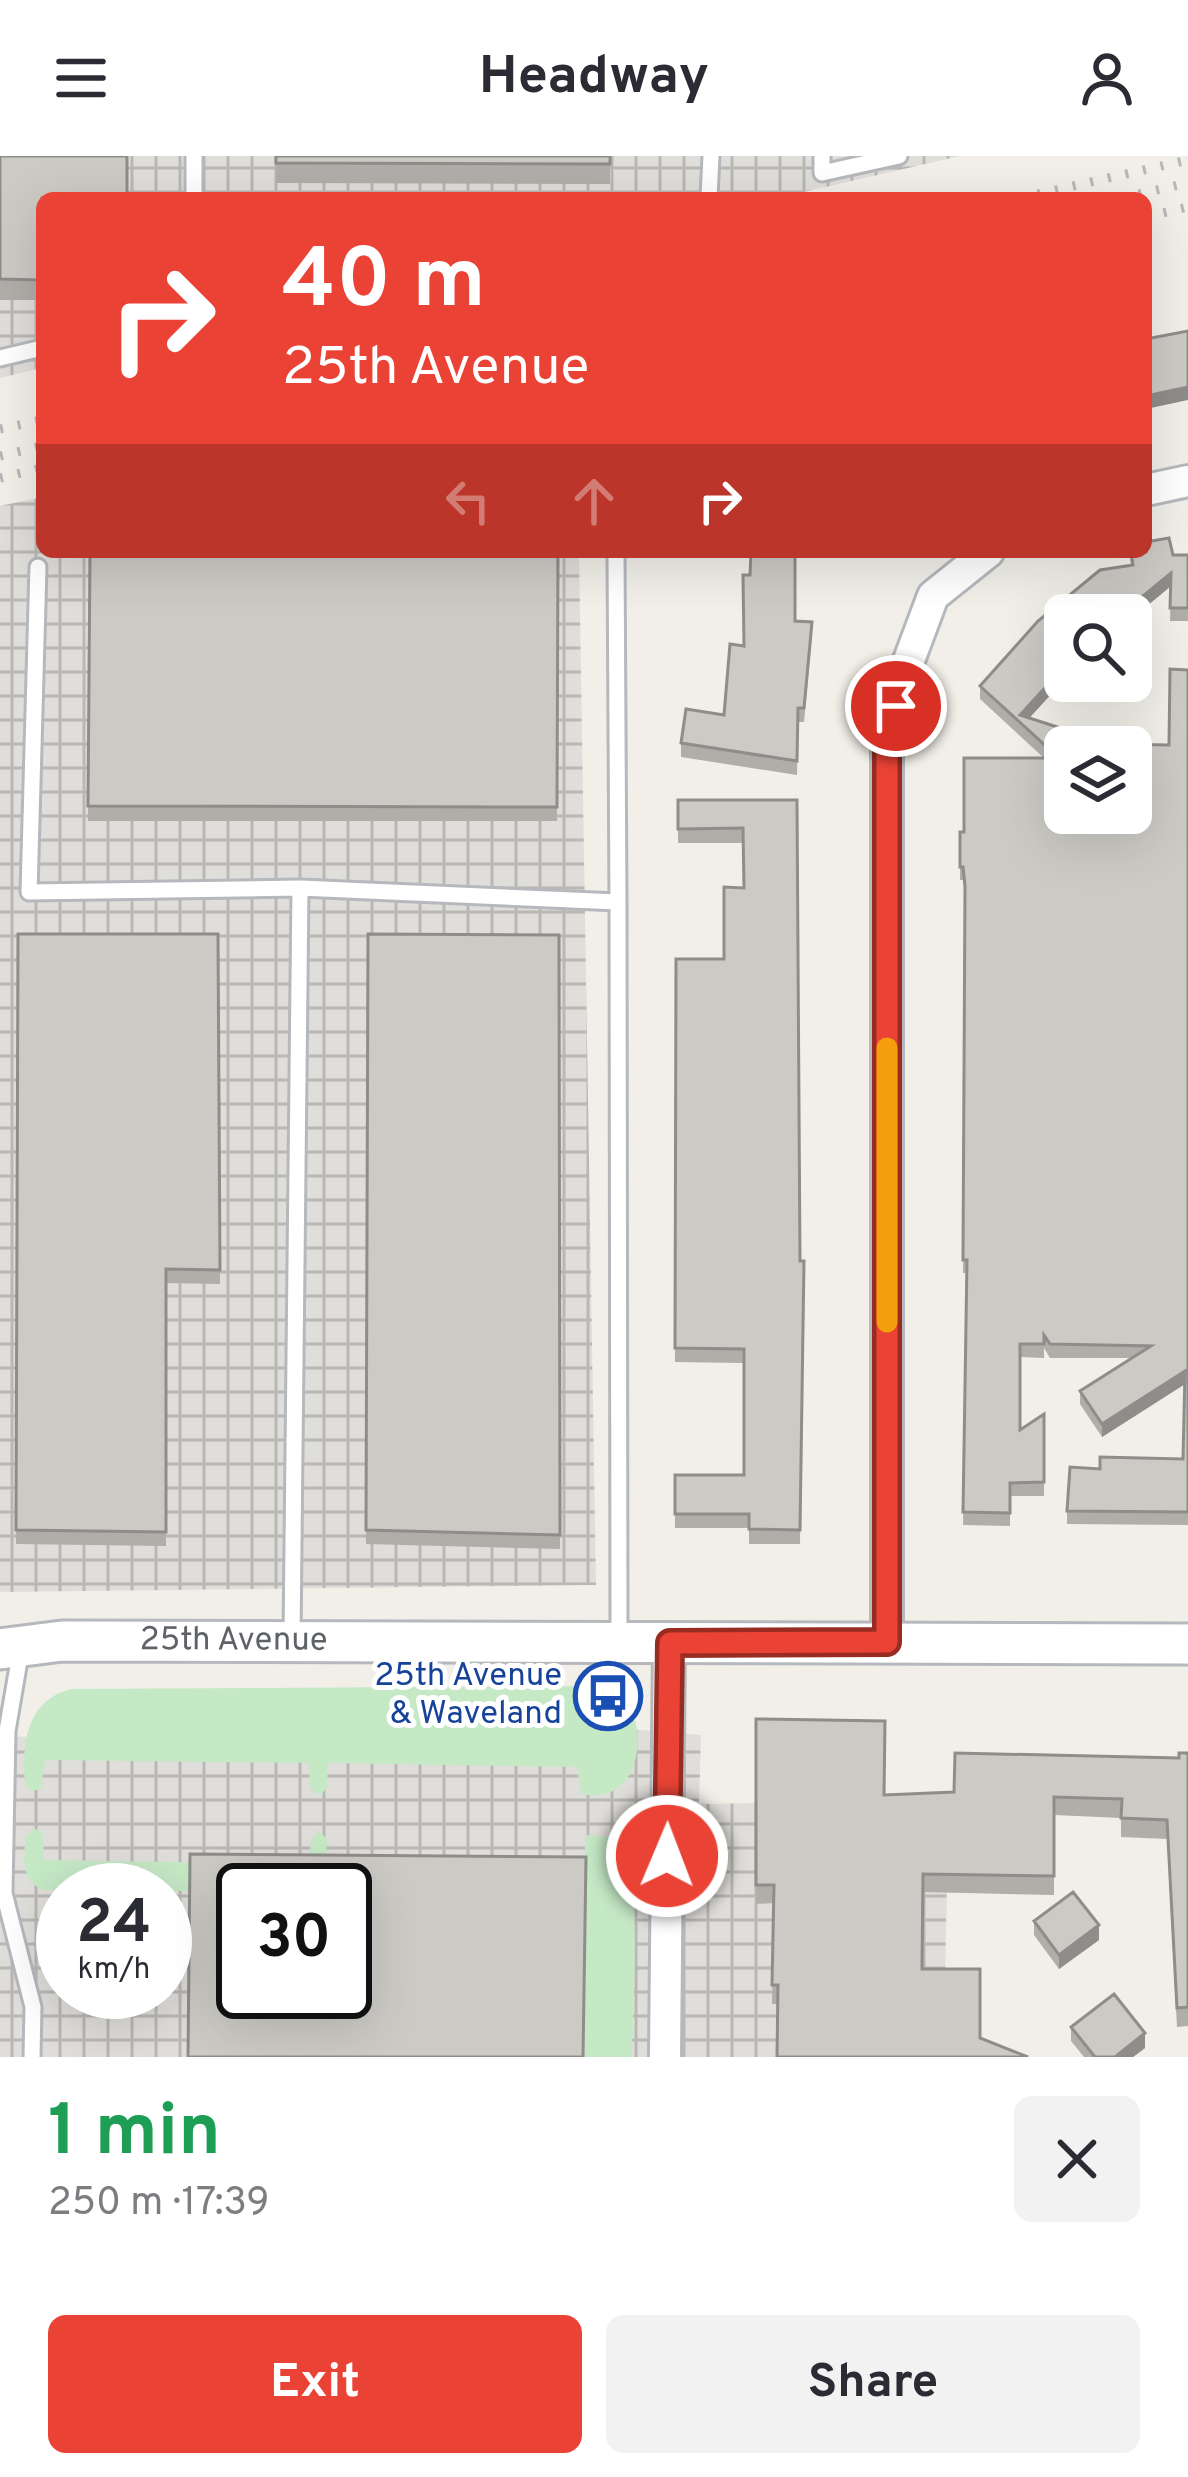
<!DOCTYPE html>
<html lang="en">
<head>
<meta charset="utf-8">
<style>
	:root { --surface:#fff; --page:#f2f2f3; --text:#2b2b33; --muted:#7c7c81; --accent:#ea4335 }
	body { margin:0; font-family:Overpass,sans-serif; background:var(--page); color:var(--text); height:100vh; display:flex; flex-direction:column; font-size:45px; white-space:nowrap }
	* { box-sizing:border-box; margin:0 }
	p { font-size:39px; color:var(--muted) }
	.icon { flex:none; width:66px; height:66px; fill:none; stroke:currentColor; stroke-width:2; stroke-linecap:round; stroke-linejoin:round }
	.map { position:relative; height:1901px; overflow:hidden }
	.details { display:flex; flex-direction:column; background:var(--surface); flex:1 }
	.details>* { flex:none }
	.banner { position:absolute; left:36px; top:36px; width:1116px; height:366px; border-radius:18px; box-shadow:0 12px 48px #0002; background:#ea4335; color:#fff; overflow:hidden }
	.buttons { position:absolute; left:1044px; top:438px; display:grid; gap:24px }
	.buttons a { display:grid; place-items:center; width:108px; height:108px; border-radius:18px; background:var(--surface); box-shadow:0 12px 48px #0002; font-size:60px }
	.speed { position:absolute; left:36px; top:1707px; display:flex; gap:24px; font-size:60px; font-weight:700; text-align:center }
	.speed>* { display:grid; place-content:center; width:156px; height:156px; border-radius:50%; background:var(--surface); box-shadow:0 12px 48px #0002; line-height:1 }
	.speed small { font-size:30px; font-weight:400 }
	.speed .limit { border:6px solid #111; border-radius:18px; background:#fff; color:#111 }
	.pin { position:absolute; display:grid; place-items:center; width:102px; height:102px; color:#fff; margin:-51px; border:6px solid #fff; border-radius:50%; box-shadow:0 3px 12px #0007 }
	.me { position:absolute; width:132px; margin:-66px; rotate:1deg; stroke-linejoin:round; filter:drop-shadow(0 0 9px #0008) }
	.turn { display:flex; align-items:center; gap:42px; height:252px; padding:0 48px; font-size:54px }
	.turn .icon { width:156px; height:156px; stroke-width:2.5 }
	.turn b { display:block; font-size:84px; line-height:102px }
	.lanes { display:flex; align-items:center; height:114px; padding:0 48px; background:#0003; justify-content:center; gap:60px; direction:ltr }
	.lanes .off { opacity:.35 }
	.round { display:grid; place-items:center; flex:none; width:126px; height:126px; border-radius:18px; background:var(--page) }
	.head { display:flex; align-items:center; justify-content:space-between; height:204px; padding:0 48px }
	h1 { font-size:72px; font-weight:700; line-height:90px; color:#1e9e55 }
	.action { display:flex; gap:24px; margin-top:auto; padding:24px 48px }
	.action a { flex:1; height:138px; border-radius:18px; background:var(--accent); color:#fff; font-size:48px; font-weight:700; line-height:138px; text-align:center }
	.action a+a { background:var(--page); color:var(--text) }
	header { display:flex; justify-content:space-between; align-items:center; height:156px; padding:0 48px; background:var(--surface); font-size:54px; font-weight:700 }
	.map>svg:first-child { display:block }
	.industrial { fill:url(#industrial-grid); fill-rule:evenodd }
	.grass { fill:#c5e8c5 }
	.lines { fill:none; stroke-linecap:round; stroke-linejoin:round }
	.service-casing { stroke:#b5b8bc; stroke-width:21 }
	.minor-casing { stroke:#b5b8bc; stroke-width:36 }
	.tertiary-casing { stroke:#b5b8bc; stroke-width:45 }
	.service { stroke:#fff; stroke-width:15 }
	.minor { stroke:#fff; stroke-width:30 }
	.tertiary { stroke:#fff; stroke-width:39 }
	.rail { stroke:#b6b7b8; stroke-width:9; stroke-dasharray:3 15; stroke-linecap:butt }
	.wall { fill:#afaea9 }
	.shaded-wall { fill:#8f8d8a }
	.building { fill:#cccac5; stroke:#8f8d8a; stroke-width:3; fill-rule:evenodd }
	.route-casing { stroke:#982c22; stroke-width:30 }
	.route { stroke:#ea4335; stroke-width:21 }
	.slow { stroke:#f59e0b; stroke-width:21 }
	.labels { text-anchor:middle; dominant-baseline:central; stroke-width:10; stroke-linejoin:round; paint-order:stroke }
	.street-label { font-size:33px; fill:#5f6368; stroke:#fff }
	.transit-label { font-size:33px; fill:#164399; stroke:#fff; text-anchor:end }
</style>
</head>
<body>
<header><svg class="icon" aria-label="menu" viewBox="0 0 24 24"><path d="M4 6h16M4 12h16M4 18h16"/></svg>Headway<svg class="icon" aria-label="person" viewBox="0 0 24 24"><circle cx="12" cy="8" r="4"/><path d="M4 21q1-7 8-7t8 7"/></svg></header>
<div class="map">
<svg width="1188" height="1901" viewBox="0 0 1188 1901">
	<defs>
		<pattern id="industrial-grid" width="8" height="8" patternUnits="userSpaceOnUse" patternTransform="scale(3)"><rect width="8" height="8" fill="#e0deda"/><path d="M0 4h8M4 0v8" fill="none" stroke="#b9b8b5"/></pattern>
	</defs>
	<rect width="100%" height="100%" fill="#f1efe8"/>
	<path class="industrial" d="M 0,0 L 960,0 L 778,42 L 42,42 L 42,212 L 0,222 Z
		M 42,341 L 42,396 L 579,396 L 596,1429 L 0,1436 L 0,350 Z
		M 628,1573 L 701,1579 L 699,1648 L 948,1644 L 944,1901 L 0,1901 L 0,1581 ZM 63,1734 L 165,1734 L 165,1836 L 63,1836 ZM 243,1734 L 345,1734 L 345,1836 L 243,1836 Z"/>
	<path class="grass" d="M 580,1530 C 593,1531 606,1530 618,1538 C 651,1560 645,1652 581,1638 L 577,1611 L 328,1607 L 327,1632 L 320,1639 L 310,1633 L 309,1607 L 45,1604 L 41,1633 L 32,1635 L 25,1630 C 22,1588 25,1545 71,1533 Z
		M 34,1672 L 43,1678 L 44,1704 L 309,1708 L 311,1683 L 319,1675 L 327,1683 L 326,1708 L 191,1724 L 190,1735 L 43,1734 C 19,1723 25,1703 25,1681 Z
		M 585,1679 C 598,1680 611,1679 621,1688 C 643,1709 632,1864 632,1901 L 584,1901 Z"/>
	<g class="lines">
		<g class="service-casing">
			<path id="service" d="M 822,0 L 822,17 L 899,0
				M 194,42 L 194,0
				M 709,42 L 711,0
				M 0,202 L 42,192
				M 616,396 L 618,746
				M 38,411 L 29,736 L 300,732
				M 292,1483 L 300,732 L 618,746 L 619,1483
				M 21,1493 L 7,1575 L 4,1737 L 33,1851 L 32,1901"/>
		</g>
		<g class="minor-casing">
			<path id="minor" d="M 1146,334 L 1188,325
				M 887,1486 L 887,585 L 905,515 L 933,440 L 988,396
				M 665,1901 L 669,1487"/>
		</g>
		<g class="tertiary-casing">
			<g id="tertiary">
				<path id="s1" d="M 0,1493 L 62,1485 L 1188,1488"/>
			</g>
		</g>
		<use href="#service" class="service"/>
		<use href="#minor" class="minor"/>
		<use href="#tertiary" class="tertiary"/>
		<path class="rail" d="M 1020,42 L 1188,4
			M 1121,42 L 1188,27
			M 1146,61 L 1188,51
			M 0,273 L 42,264
			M 0,300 L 42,290
			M 0,322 L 42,312"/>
	</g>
	<path class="wall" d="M 0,0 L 42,42 L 42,144 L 0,144 Z
		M 276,0 L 610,0 L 610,28 L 276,27 Z
		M 90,396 L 559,396 L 557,665 L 88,665 Z
		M 1129,396 L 1188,399 L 1188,465 L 1170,465 L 1171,430 L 1053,528 L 1053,536 L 1029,562 L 1110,588 L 1169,589 L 1188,514 L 1188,1369 L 1067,1368 L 1067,1355 L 1100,1313 L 1183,1303 L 1185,1228 L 1102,1281 L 1080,1248 L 1080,1235 L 1131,1202 L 1050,1202 L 1044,1192 L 1044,1202 L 1020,1201 L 1020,1274 L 1044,1258 L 1044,1340 L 1010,1340 L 1010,1370 L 963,1369 L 966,1117 L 963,1117 L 965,742 L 963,724 L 960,724 L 960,676 L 964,676 L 1044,602 L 980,543 L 980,530 L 1131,409 Z
		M 750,419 L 812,480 L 804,566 L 798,566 L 797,619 L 681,601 L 681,587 L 724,559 L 744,490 Z
		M 678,644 L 797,644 L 800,1105 L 804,1105 L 800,1388 L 749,1388 L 749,1372 L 675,1372 L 675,1319 L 744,1319 L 744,1207 L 675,1206 L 676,803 L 724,803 L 744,732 L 743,687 L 678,687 Z
		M 18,778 L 218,778 L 220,1128 L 166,1127 L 166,1390 L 16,1388 Z
		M 368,778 L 559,779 L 560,1393 L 366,1388 Z
		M 756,1563 L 884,1639 L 954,1636 L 1179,1602 L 1188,1597 L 1188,1870 L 1177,1871 L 1167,1683 L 1121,1681 L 1121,1662 L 1054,1659 L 1054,1739 L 923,1736 L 778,1848 L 772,1848 L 774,1747 L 756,1748 Z
		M 1034,1765 L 1099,1784 L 1059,1813 L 1034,1779 Z
		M 1071,1871 L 1145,1892 L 1133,1901 L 1084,1901 L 1071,1885 Z"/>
	<path class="shaded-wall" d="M 1188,231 L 1188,244 L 1146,253 L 1146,240 Z
		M 1171,417 L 1171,430 L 1131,463 L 1131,459 L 1120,459 Z
		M 1065,505 L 1065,518 L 1053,528 L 1053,536 L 1023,569 L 1020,559 L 1048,519 Z
		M 1185,1215 L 1185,1228 L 1102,1281 L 1102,1268 Z
		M 1099,1769 L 1099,1784 L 1059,1813 L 1059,1799 Z
		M 1145,1877 L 1145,1892 L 1133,1901 L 1115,1901 Z"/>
	<path class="building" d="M 0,0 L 127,0 L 127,42 L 42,42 L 42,124 L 0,123 Z
		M 276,0 L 610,0 L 610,8 L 276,7 Z
		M 1188,175 L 1188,231 L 1146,240 L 1146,183 Z
		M 1169,382 L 1173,399 L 1188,399 L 1188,452 L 1170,452 L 1171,417 L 1120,459 L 1065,459 L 1065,505 L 1048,519 L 1053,523 L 1020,559 L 1110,588 L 1169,589 L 1170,513 L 1188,514 L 1188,1356 L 1067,1355 L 1070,1311 L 1100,1313 L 1100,1301 L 1183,1303 L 1185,1215 L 1102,1268 L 1080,1235 L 1151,1190 L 1050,1188 L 1044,1179 L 1044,1188 L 1020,1188 L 1020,1274 L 1044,1258 L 1044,1326 L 1010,1327 L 1010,1357 L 963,1356 L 967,1104 L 963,1104 L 965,730 L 963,711 L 960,711 L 960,676 L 964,676 L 964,602 L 1059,602 L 980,530 L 1038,465 L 1100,414 L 1133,409 L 1131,396 L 1146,396 L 1146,386 ZM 1065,591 L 1131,591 L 1131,657 L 1065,657 Z
		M 90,396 L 558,396 L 557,651 L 88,650 Z
		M 751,396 L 795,396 L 795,465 L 812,466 L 804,552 L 798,552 L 797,605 L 681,587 L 686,553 L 724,559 L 730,488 L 744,490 L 743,419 L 750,419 Z
		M 678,644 L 797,644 L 800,1105 L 804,1105 L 800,1374 L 749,1373 L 749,1358 L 675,1358 L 675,1319 L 744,1319 L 744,1193 L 675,1192 L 676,803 L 724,803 L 724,731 L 744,732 L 743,672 L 678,673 Z
		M 18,778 L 218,778 L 220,1114 L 166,1113 L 166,1376 L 16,1374 Z
		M 368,778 L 559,779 L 560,1379 L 366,1374 Z
		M 756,1563 L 885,1565 L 884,1639 L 954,1636 L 955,1597 L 1179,1602 L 1179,1597 L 1188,1597 L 1188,1851 L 1177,1852 L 1167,1664 L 1121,1662 L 1122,1643 L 1054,1641 L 1054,1720 L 923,1718 L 922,1813 L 980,1813 L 980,1882 L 1028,1901 L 777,1901 L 778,1829 L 772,1829 L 774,1729 L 756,1729 Z
		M 190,1698 L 586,1701 L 583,1901 L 188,1901 ZM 243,1734 L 345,1734 L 345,1836 L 243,1836 Z
		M 1073,1736 L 1099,1769 L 1059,1799 L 1034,1765 Z
		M 1114,1838 L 1145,1877 L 1115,1901 L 1095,1901 L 1071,1871 Z"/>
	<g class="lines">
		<g class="route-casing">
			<path id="route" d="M 667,1700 L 670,1487 L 887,1486 L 887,585 L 896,550"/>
		</g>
		<use href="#route" class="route"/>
		<path class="slow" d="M 887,892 L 887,1166"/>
	</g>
	<defs>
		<g id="bus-ring" transform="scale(3.45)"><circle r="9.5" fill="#fff" stroke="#1a4fb4" stroke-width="1.5"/><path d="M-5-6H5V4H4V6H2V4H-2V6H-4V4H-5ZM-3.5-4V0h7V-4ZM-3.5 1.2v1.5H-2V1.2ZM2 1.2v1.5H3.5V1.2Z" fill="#1a4fb4"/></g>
	</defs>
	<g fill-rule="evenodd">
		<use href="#bus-ring" x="608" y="1540"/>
	</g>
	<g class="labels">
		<g class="street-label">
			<text stroke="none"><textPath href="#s1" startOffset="234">25th Avenue</textPath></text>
		</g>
		<g class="transit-label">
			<text x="562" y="1521">25th Avenue<tspan x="562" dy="38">&amp; Waveland</tspan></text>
		</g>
	</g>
</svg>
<div class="buttons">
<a><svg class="icon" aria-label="search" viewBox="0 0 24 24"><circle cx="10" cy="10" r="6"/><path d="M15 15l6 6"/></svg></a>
<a><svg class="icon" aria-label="layers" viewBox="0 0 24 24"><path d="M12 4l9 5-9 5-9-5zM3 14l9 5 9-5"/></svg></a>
</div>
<div class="speed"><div>24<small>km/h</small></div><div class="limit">30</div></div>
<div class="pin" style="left:896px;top:550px;background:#d93025"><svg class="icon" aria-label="arrive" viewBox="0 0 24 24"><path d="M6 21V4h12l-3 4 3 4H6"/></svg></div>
<svg class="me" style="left:667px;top:1700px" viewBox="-20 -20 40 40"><circle r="17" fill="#ea4335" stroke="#fff" stroke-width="3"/><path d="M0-11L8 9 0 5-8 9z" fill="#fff"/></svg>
<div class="banner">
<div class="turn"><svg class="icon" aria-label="right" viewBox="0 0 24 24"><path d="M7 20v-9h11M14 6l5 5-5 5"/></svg><div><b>40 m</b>25th Avenue</div></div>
<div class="lanes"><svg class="icon off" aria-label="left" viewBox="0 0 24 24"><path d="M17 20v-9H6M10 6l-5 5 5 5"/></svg><svg class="icon off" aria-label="ahead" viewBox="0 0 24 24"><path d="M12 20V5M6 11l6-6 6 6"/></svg><svg class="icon" aria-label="right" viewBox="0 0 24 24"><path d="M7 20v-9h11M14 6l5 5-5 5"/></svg></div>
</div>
</div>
<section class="details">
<div class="head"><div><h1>1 min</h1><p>250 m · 17:39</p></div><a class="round"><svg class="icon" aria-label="close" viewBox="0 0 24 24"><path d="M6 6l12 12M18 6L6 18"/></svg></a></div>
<div class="action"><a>Exit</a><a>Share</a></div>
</section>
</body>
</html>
